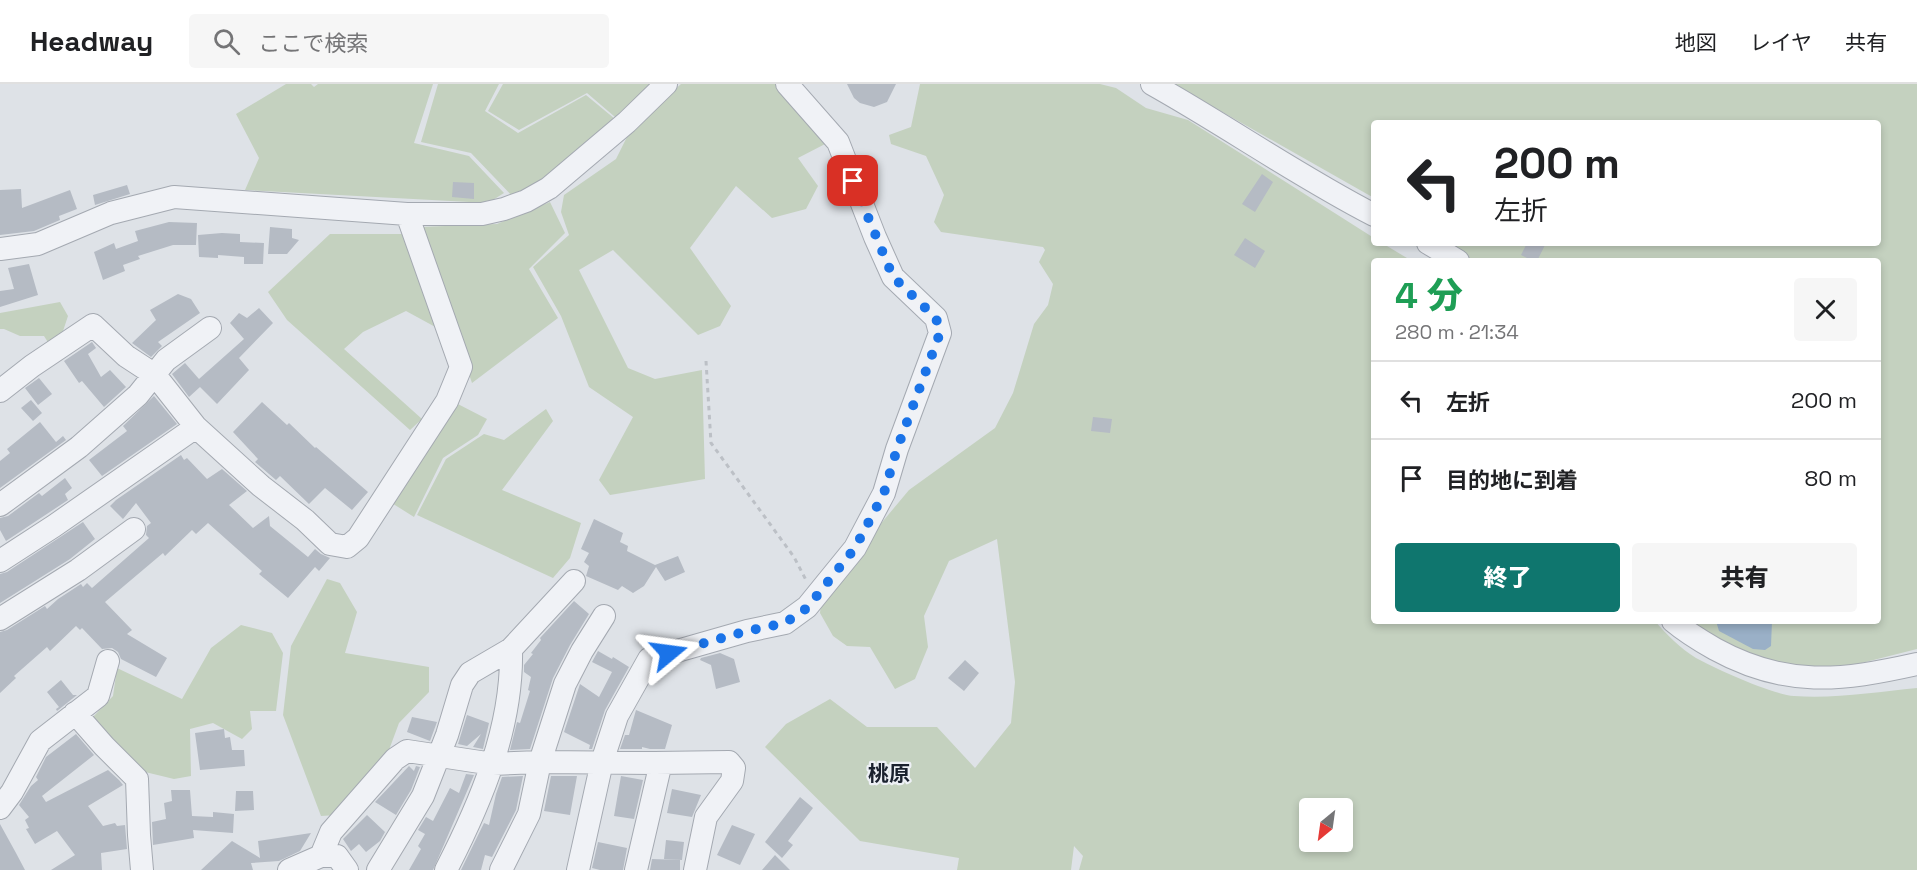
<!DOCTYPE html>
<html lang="ja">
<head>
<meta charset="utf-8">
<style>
	:root { --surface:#fff; --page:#f6f6f6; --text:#202124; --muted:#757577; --line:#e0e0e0; --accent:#0f766e }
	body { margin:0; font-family:"Space Grotesk","Noto Sans JP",sans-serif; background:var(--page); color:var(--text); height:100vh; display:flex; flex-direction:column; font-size:22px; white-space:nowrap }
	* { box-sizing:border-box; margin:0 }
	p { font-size:20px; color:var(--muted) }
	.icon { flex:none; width:33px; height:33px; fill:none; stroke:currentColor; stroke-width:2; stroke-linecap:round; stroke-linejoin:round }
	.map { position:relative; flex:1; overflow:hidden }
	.side { position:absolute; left:1371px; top:174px; width:510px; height:366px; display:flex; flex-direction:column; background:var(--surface); border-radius:6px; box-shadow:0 3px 9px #0003 }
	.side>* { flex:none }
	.top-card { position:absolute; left:1371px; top:36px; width:510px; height:126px; border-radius:6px; box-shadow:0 3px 9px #0003; background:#fff; color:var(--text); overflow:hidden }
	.needle { width:39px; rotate:209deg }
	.controls { position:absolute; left:1299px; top:714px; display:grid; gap:12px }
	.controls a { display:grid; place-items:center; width:54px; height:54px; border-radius:6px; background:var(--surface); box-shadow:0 3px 9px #0003; font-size:30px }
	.pin { position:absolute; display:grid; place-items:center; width:51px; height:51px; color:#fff; margin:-26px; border-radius:12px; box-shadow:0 3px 9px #0006 }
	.me { position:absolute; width:66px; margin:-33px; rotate:74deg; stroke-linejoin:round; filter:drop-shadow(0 0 4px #0008) }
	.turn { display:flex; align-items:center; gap:21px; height:126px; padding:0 24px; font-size:27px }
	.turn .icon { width:78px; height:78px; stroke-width:2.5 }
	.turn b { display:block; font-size:42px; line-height:51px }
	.round { display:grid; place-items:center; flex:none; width:63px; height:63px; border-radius:6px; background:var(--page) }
	.head { display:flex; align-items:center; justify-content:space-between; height:102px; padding:0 24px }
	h1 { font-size:36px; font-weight:800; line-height:45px; color:#1e9e55 }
	.action { display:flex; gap:12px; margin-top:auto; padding:12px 24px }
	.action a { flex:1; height:69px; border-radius:6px; background:var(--accent); color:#fff; font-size:24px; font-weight:800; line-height:69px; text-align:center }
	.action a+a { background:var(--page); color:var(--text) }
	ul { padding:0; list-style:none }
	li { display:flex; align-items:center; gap:18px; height:78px; padding:0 24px; border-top:2px solid var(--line) }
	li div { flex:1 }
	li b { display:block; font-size:22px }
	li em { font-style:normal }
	header { display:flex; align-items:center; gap:36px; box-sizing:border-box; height:84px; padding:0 30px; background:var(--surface); border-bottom:2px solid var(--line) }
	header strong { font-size:28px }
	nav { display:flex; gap:33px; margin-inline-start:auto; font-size:21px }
	.search { width:420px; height:54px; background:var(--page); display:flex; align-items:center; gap:15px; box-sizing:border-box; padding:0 21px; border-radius:6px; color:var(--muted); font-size:22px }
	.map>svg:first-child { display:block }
	.green { fill:#c4d1bf; fill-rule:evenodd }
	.water { fill:#9ab0c7 }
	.building { fill:#b5bbc4 }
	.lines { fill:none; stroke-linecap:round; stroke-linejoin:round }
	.minor-casing { stroke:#a4a9b1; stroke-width:24 }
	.path { stroke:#bcc0c6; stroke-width:3; stroke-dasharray:4.5 4.5; stroke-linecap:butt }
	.minor { stroke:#f0f2f6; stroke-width:22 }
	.route { stroke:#1a73e8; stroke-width:10; stroke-dasharray:0 18 }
	.labels { text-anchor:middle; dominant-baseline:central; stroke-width:4.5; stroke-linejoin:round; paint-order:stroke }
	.quarter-label { font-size:21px; font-weight:bold; fill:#1a212e; stroke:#edf0f5 }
</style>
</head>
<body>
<header>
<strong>Headway</strong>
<div class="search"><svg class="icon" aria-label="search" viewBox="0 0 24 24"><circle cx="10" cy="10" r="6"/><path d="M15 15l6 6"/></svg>ここで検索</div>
<nav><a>地図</a><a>レイヤ</a><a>共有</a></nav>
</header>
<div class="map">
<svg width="1917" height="786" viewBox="0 0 1917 786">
	<rect width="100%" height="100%" fill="#dee2e7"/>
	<path class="green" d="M 286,0 L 311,0 L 314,3 L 318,0 L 433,0 L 414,59 L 469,72 L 504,109 L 488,119 L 245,106 L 259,74 L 236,30 Z
		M 438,0 L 499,0 L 485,27 L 518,49 L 586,11 L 615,35 L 541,99 L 513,113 L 471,69 L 421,58 Z
		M 503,0 L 652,0 L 615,33 L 587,9 L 519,46 L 488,27 Z
		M 681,0 L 781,0 L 827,59 L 798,74 L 818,102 L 806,125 L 772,134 L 736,102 L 690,164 L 731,222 L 720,242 L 698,251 L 613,166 L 579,186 L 628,284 L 655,295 L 702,286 L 705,395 L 610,411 L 599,396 L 633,333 L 589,303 L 561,232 L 533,183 L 569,151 L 561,128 L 564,111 L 616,75 L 631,45 Z
		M 920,0 L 1100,0 L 1116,4 L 1146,24 L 1188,36 L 1374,154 L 1374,159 L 1382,159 L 1412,177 L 1374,177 L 1374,537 L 1655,537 C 1666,550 1681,565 1696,574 C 1716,585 1771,610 1794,612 C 1834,615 1877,608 1917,604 L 1917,786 L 1079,786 L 1083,772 L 1074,762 L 1071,786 L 957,786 L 959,774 L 860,757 L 765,663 L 786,640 L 830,615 L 867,643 L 937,643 L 975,684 L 1011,639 L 1015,598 L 997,455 L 949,477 L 924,532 L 928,563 L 915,595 L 895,605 L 870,563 L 847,562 L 833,552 L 820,529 L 822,510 L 909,406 L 995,344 L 1013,309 L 1034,240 L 1048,221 L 1053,200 L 1039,178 L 1045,166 L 1043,163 L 941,148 L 934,138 L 944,111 L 926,72 L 891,60 L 889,51 L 911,43 ZM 1310,724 L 1342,724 L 1342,758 L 1310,758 Z
		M 1173,0 L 1917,0 L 1917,565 L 1834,586 L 1785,583 L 1736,567 L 1689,537 L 1878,537 L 1878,177 L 1472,177 L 1452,159 L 1878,159 L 1878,39 L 1374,39 L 1374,114 Z
		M 550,118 L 565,149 L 529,185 L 558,234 L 472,299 L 419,143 L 497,140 Z
		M 330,150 L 405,150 L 439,245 L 406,227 L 363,248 L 344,265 L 422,335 L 410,346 L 287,236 L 268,208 Z
		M 60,218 L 68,232 L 58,262 L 51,263 L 44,252 L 20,252 L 4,245 L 0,245 L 0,229 Z
		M 452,317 L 487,335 L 478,351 L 443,374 L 414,433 L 387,416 Z
		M 546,325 L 553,337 L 502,406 L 581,439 L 570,474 L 553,494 L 417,431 L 446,375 L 484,350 L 504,356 Z
		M 327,495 L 340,499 L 357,528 L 345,569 L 429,583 L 429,608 L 399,639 L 386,674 L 337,731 L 321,732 L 283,631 L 291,562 Z
		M 241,541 L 272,549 L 283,569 L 276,627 L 250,627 L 252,645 L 242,655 L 213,639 L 190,645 L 191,692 L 174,695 L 141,687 L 92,634 L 113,612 L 117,584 L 182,615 L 211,564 Z"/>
	<path class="water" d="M 1716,537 L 1772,537 L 1771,562 L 1765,566 L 1753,565 L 1719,547 Z"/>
	<path class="building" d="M 847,0 L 896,0 L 887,18 L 874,23 L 860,19 L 854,14 Z
		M 1262,90 L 1273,98 L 1255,128 L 1242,120 Z
		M 453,98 L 474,99 L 474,115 L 452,113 Z
		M 127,101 L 130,110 L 95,121 L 93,111 Z
		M 21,105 L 22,124 L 70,106 L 77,125 L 59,132 L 60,136 L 34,147 L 0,151 L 0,106 Z
		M 169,138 L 197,139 L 196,161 L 173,161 L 138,172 L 140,175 L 123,181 L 125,187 L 103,196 L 94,168 L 114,159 L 116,165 L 138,157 L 135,147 Z
		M 270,143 L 292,145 L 292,154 L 299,156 L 287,170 L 268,170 Z
		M 222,149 L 240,150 L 240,158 L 264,159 L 263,180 L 244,180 L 244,173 L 218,171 L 218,174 L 199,173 L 198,151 Z
		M 1245,154 L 1265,167 L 1255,184 L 1234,171 Z
		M 1527,159 L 1546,159 L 1537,177 L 1533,177 L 1521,171 Z
		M 29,180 L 38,211 L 0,223 L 0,207 L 14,205 L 8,184 Z
		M 178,210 L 191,215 L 200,229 L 158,258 L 162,262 L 151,273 L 132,259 L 156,236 L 150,226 Z
		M 259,224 L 273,239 L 239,274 L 249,286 L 217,320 L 200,303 L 189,313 L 172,290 L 185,279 L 199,295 L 244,255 L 230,239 L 239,229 L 247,234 Z
		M 92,258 L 96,264 L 88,270 L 101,293 L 110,286 L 126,303 L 104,323 L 82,297 L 79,299 L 64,277 Z
		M 39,294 L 52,310 L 38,321 L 25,304 Z
		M 154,312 L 177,340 L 102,392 L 89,376 L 127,347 L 123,342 Z
		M 31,316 L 42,329 L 33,337 L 21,324 Z
		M 262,318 L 287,341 L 289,339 L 315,364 L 316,363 L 368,408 L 352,426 L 325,404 L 309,420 L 280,392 L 276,396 L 255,378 L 258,375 L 233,348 Z
		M 1093,333 L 1112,335 L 1110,349 L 1091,347 Z
		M 40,338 L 56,358 L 63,352 L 66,356 L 0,404 L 0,377 L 10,369 L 7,365 Z
		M 181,371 L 184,376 L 187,374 L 207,395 L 222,385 L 247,407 L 229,421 L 253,444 L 269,432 L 270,442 L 308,473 L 315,465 L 321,470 L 330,474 L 319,487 L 315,483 L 288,514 L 259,490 L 262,487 L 208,439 L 196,450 L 192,446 L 165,472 L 163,469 L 105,518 L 132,546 L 127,550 L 167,574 L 156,593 L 121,575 L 118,568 L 112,564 L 102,565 L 82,544 L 80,546 L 76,542 L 50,567 L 47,563 L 14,592 L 16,594 L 0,609 L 0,548 L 7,546 L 45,522 L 47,525 L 58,515 L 81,500 L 83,503 L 87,499 L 92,504 L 149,454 L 146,451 L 147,442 L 151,439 L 136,419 L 123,435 L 110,422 L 116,416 Z
		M 65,394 L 72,404 L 65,410 L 68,416 L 6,457 L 0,446 L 0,434 L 8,432 L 39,409 L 42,412 Z
		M 594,435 L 623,449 L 620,458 L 628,462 L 627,467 L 655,481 L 678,472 L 685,488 L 665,497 L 656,483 L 644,502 L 633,509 L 622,502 L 618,506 L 586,492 L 589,482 L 584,478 L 589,469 L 581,465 Z
		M 83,438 L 95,455 L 70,475 L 0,519 L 0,490 L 7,488 Z
		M 574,517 L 589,530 L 570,561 L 553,594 L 530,665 L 510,666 L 517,638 L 520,639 L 530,607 L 528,606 L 531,593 L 524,588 L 524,581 L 533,570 L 531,569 L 541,556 L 540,554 Z
		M 598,567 L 612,575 L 613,573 L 629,583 L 605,626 L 592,665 L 589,665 L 590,661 L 564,648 L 580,600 L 599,613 L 612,588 L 592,578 Z
		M 720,569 L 734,575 L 740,598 L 716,605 L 711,581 L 700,576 L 701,574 Z
		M 965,576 L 979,589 L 964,607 L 948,594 Z
		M 61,596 L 73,611 L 77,611 L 57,627 L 56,625 L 59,623 L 47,608 Z
		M 636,626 L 672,641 L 665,665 L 650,665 L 642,663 L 642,665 L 620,665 L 625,651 L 629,651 Z
		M 467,631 L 489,639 L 483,665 L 473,663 L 481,650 L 467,662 L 458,660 Z
		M 412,633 L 437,638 L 430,657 L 407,648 Z
		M 224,645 L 225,654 L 230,653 L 232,666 L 244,666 L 245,682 L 200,686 L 195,649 Z
		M 76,650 L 94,671 L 42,712 L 46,718 L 108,686 L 119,696 L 123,701 L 88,722 L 103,742 L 115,739 L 117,742 L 125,741 L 127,765 L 101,769 L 102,786 L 51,786 L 75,771 L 57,747 L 35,760 L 26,745 L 29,744 L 25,736 L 29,733 L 19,721 L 31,702 L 38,696 L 36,693 L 46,673 Z
		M 409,682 L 414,687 L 416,682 L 420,683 L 411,706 L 396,731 L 375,718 Z
		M 466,690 L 474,691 L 433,786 L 409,786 L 421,765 L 418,762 L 425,750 L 418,746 L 426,733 L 433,737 L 450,704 L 459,709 Z
		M 523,692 L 516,726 L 492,773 L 485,771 L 481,786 L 461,786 L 484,739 L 489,741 L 496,710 L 502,693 Z
		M 551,692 L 577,692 L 570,731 L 544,727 Z
		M 621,692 L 643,696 L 634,735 L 614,732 Z
		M 672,705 L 701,711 L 692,733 L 667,729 Z
		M 171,706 L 190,706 L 192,732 L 213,733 L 213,728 L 234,730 L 233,749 L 193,746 L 194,754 L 153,761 L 152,738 L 166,735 L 164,719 L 172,717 Z
		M 236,707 L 253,707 L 254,726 L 235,727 Z
		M 800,713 L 813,724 L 788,757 L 793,761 L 782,774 L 765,758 Z
		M 367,731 L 385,748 L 380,757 L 366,768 L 359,760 L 351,767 L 343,755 Z
		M 0,740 L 16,769 L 25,786 L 0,786 Z
		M 732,741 L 755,750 L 740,781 L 717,771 Z
		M 311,749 L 300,767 L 279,777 L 251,779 L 253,786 L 201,786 L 232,757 L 260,774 L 258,757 Z
		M 666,756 L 684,758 L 682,776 L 664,775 Z
		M 598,758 L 627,764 L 623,786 L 600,786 L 592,784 Z
		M 775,771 L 790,786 L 762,786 Z
		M 652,775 L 680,776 L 680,786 L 650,786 Z"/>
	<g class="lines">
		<g class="minor-casing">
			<path id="minor" d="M 1152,0 C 1227,42 1298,92 1374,131
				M 1428,159 L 1458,177
				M 0,165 L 38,160 L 111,129 L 174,113 L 407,130 L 482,130 L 504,125 L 526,117 L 549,104 L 627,38 L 666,0
				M 0,307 L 32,282 L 93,241 L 126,272 L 155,291 L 196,343 L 261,402 L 305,436 L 330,460 L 347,463 L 358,454 L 447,317 L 461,283 L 407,130
				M 0,421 L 79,363 L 138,311 L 166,276 L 210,244
				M 0,477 L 54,442 L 196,343
				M 0,535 L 78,486 L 134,445
				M 1673,537 C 1686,548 1701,557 1715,565 C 1786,604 1841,597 1917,580
				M 75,629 L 104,662 L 137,695 L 139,751 L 142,786
				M 655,679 L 729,678 L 734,684 L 732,697 L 706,733 L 695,786
				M 0,724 L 12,708 L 40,657 L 98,612 L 108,577
				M 321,772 L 331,748 L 395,675 L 407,667 L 493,680 L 540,678 L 655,679 L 659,687 L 636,786
				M 289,786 L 321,772 L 337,772 L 347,786
				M 378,786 L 423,712 L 447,651 L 462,601 L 470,589 L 511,565 L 574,497
				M 446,786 C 481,718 513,643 511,565
				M 501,786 L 529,730 L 540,678 L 565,600 L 582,567 L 604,532
				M 578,786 L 602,678 L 617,632 L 649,575 L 747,547 L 785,539 L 807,523 L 855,464 L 884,409 L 897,365 L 940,249 L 936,234 L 893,193 L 875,153 L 838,58 L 787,0"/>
		</g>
		<path class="path" d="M 706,277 L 711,359 L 794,473 L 806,496"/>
		<use href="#minor" class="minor"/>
	</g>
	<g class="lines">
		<path class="route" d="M 669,569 L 747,547 L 785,539 L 807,524 L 855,464 L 884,409 L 897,365 L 940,249 L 936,234 L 893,193 L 853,97"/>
	</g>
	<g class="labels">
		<g class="quarter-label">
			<text x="889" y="689">桃原</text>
		</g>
	</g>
</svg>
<div class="controls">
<a><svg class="needle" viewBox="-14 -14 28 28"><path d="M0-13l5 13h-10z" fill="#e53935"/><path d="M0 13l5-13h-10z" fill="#757577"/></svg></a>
</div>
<div class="pin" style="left:853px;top:97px;background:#d93025"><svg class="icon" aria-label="arrive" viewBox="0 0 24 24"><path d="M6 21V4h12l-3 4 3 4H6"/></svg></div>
<svg class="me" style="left:669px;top:569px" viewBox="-20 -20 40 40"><path d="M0-17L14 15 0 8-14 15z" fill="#1a73e8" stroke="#fff" stroke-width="4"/></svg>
<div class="top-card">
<div class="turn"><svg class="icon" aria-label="left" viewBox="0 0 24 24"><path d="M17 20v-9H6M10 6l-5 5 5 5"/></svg><div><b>200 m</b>左折</div></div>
</div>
<section class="side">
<div class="head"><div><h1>4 分</h1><p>280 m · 21:34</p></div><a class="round"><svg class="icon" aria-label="close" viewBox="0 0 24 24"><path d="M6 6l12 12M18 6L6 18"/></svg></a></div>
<ul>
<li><svg class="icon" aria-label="left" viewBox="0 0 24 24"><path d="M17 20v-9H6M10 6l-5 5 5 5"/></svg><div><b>左折</b></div><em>200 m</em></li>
<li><svg class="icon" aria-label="arrive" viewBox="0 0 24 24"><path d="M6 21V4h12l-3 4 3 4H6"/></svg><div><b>目的地に到着</b></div><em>80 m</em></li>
</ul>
<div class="action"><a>終了</a><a>共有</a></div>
</section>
</div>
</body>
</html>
